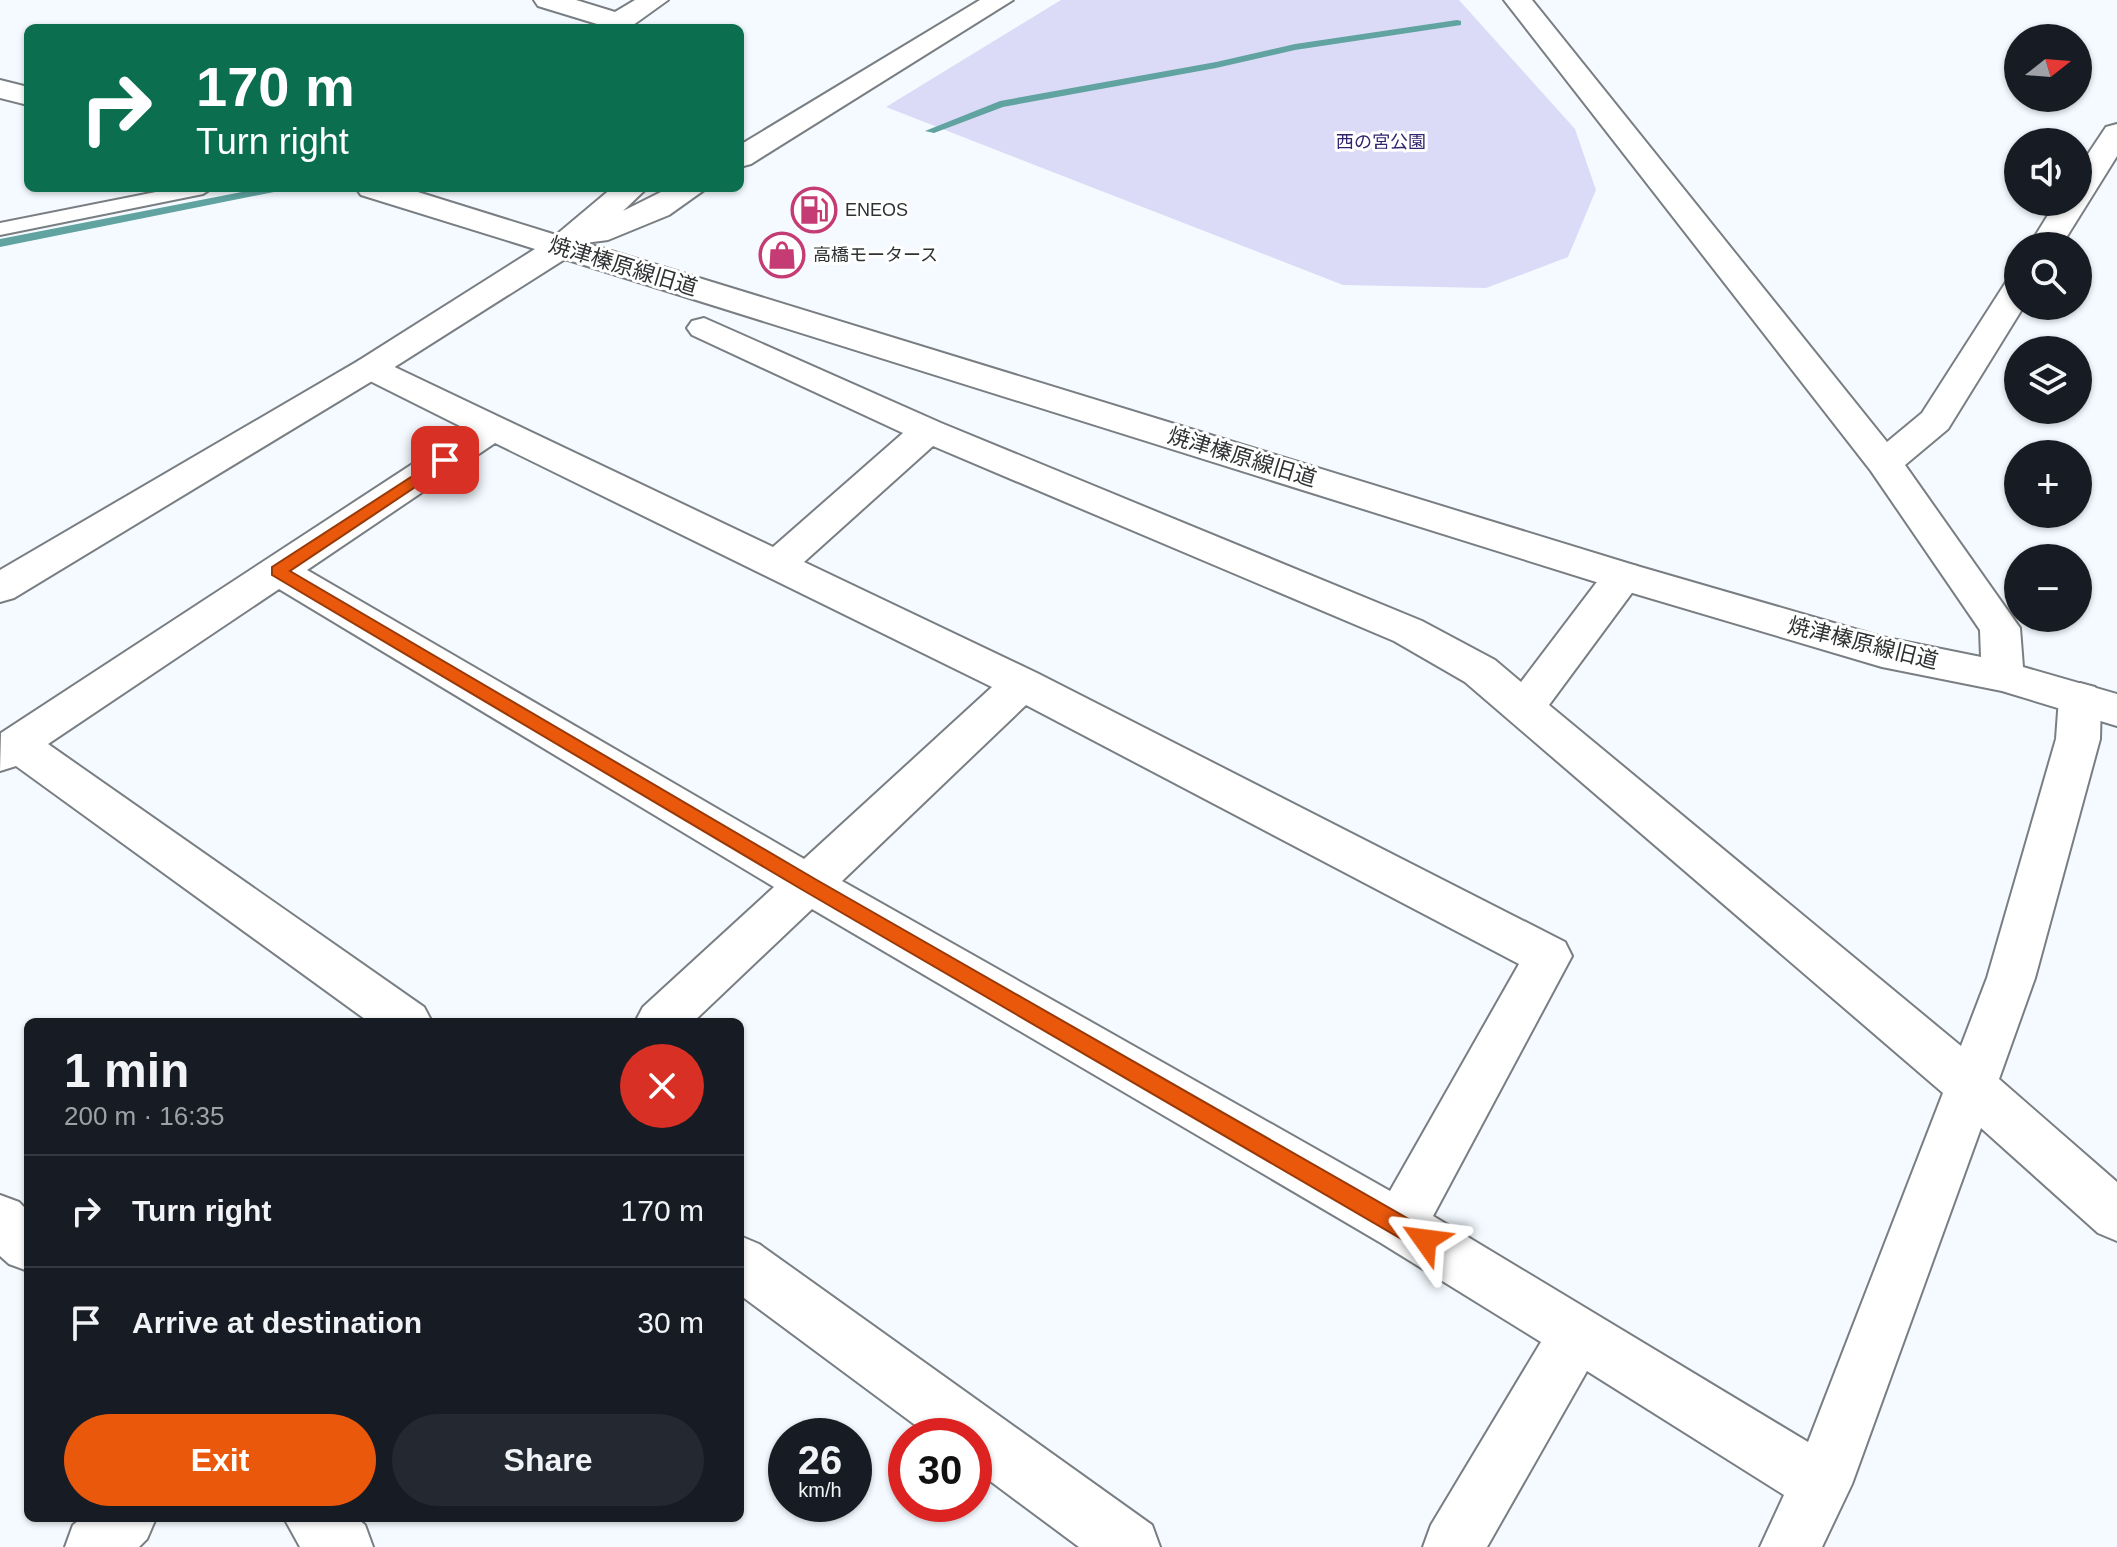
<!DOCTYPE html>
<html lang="en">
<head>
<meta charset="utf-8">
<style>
	:root { --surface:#171b24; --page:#242831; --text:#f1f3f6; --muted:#9ea1a6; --line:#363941; --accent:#ea580c }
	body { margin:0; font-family:Helvetica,"Noto Sans JP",sans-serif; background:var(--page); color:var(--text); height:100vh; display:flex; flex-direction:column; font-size:30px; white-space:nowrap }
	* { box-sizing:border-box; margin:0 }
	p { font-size:26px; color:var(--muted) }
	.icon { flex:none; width:44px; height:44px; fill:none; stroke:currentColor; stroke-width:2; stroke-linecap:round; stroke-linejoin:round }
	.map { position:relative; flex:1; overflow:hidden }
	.side { position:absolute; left:24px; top:1018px; width:720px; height:504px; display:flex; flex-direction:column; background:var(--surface); border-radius:12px; box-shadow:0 2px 6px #0004 }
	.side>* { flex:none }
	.top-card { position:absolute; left:24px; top:24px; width:720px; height:168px; border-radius:12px; box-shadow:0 2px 6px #0004; background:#0b6e4f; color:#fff; overflow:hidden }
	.needle { width:52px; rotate:73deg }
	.fabs { position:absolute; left:2004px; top:24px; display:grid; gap:16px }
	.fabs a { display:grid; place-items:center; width:88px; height:88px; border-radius:50%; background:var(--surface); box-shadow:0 2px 6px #0004; font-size:40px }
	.speed { position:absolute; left:768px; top:1418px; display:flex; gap:16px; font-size:40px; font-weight:700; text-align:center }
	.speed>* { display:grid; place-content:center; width:104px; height:104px; border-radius:50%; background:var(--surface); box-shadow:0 2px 6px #0004; line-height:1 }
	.speed small { font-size:20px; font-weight:400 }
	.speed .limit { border:12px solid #d22; background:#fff; color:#111 }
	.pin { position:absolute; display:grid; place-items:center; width:68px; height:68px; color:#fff; margin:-34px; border-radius:16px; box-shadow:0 4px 12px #0006 }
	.me { position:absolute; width:88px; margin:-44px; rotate:301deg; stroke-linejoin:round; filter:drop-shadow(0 0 6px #0008) }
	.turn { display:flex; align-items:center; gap:28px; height:168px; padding:0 40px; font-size:36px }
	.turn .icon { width:104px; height:104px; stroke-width:2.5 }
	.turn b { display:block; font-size:56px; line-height:68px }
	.round { display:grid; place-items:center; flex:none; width:84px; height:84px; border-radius:42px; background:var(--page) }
	.head { display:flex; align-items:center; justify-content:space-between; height:136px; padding:0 40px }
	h1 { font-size:48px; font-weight:600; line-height:60px }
	.button { display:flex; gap:16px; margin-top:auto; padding:16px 40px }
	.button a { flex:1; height:92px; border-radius:48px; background:var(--accent); color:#fff; font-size:32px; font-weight:600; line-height:92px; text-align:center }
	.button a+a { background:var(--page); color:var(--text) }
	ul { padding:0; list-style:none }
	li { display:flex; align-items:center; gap:24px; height:112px; padding:0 40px; border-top:2px solid var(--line) }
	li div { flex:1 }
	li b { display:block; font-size:30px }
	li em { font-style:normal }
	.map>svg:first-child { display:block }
	.green { fill:#dcdbf7 }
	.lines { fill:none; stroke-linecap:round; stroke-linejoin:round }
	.stream { fill:#60a3a0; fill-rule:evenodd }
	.lane-casing { stroke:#797e82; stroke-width:4 }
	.street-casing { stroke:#797e82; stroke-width:4 }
	.secondary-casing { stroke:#797e82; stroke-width:4 }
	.lane { fill:#fff; fill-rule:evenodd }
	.street { fill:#fff; fill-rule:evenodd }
	.secondary { fill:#fff; fill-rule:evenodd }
	.route { fill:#ea580c; stroke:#983908; stroke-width:2 }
	.labels { text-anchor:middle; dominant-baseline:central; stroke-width:6; stroke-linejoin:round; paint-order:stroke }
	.far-park-label { font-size:18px; fill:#32246d; stroke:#fff }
	.far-poi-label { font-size:18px; fill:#2f3233; stroke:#fff; text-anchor:start }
	.street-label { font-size:22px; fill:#2f3233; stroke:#fff }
</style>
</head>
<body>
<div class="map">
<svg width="2117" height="1547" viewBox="0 0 2117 1547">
	<rect width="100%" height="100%" fill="#f4faff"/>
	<path class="green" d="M 1061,0 L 1459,0 L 1575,129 L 1596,190 L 1568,257 L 1486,288 L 1343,285 L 886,107 Z"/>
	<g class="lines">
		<path class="stream" d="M 1457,20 L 1461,21 L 1461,25 L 1295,50 L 1216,68 L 1003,107 L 934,133 L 925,131 L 1000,101 L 1216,62 L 1295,44 Z
			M 262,188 L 280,189 L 274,192 L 0,247 L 0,239 Z"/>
		<g class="lane-casing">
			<path id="lane" d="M 176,188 L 212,188 L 203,194 L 0,235 L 0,223 Z"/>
		</g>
		<g class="street-casing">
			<path id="street" d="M 534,0 L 576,0 L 615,12 L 635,0 L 668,0 L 629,28 L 594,28 L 597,24 L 538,6 Z
				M 704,318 L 941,423 L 1422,621 L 1495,660 L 1521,682 L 1609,566 L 1623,563 L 1637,566 L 1643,576 L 1637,586 L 1549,705 L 1961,1046 L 1987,978 L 2056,739 L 2059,698 L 2065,687 L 2080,683 L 2095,687 L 2101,698 L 2100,739 L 2035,978 L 1999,1079 L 2117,1182 L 2117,1241 L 2098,1233 L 1981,1128 L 1852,1484 L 1822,1547 L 1760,1547 L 1784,1495 L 1587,1371 L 1487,1547 L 1423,1547 L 1431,1525 L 1541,1342 L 1381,1243 L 812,909 L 693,1022 L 635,1022 L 643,1007 L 774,887 L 279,589 L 48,744 L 424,1007 L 432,1022 L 369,1022 L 16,766 L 0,771 L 1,733 L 466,429 L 358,375 L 352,368 L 358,361 L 370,357 L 382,361 L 773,547 L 903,433 L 692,335 L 687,328 L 692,321 ZM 495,443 L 992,687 L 804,859 L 307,570 ZM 933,446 L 1394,641 L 1465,682 L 1943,1093 L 1808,1442 L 1433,1216 L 1572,956 L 1565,942 L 1037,673 L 804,562 ZM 1026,705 L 1519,964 L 1390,1191 L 842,881 Z
				M 0,1195 L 19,1202 L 28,1211 L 28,1271 L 9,1264 L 0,1256 Z
				M 740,1236 L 759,1244 L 1152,1525 L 1160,1547 L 1079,1547 L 974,1469 L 974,1436 L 930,1436 L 740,1295 Z
				M 82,1518 L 156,1518 L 147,1539 L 139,1547 L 65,1547 L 73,1525 Z
				M 284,1518 L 357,1518 L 365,1525 L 373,1547 L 300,1547 Z"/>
		</g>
		<g class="secondary-casing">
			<path id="secondary" d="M 980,0 L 1013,0 L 751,164 L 740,167 L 740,145 Z
				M 1504,0 L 1532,0 L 1887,442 L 1922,413 L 2006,282 L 2018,279 L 2018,306 L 2024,306 L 1948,429 L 1905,465 L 2020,628 L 2023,667 L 2117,694 L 2117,726 L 2002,691 L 1882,667 L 1609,586 L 565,259 L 382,375 L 14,598 L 0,602 L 0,570 L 358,361 L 535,249 L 361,195 L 356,188 L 405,188 L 556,235 L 612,188 L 647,188 L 623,211 L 669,188 L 707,188 L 669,215 L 608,240 L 585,243 L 1637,566 L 1882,637 L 1981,657 L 1980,630 L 1871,471 Z
				M 0,80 L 28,87 L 28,105 L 0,98 Z
				M 2117,124 L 2117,156 L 2061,246 L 2029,246 L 2056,202 L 2078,202 L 2078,169 L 2106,127 Z"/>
		</g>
		<use href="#lane" class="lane"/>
		<use href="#street" class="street"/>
		<use href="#secondary" class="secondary"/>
	</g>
	<path class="route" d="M 445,455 L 451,456 L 451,463 L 290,571 L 815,879 L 1433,1233 L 1436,1240 L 1433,1248 L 1425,1251 L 1417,1248 L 801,889 L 272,575 L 272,567 Z"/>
	<defs>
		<g id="fuel-ring" transform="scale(2.3)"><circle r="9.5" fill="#fff" stroke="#c53c75" stroke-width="1.5"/><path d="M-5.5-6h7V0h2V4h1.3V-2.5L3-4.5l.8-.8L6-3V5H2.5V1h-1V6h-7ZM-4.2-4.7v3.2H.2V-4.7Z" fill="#c53c75"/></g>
		<g id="shop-ring" transform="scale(2.3)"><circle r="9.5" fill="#fff" stroke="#c53c75" stroke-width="1.5"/><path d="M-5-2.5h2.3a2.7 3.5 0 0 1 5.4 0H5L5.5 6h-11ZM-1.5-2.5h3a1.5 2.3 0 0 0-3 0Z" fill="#c53c75"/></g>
	</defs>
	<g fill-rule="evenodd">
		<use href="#fuel-ring" x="814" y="210"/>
		<use href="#shop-ring" x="782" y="255"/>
	</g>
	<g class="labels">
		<g class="far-park-label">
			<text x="1381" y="142">西の宮公園</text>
		</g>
		<g class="far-poi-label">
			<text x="845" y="210">ENEOS</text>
			<text x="813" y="255">高橋モータース</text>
		</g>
		<g class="street-label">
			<text transform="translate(623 266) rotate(17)">焼津榛原線旧道</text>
			<text transform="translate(1242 457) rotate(17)">焼津榛原線旧道</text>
			<text transform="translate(1863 643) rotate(14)">焼津榛原線旧道</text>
		</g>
	</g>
</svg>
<div class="fabs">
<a><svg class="needle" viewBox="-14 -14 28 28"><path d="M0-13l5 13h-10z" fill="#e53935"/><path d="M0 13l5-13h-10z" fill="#9ea1a6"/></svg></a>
<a><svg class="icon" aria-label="sound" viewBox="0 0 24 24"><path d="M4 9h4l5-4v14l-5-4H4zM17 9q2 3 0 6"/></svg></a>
<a><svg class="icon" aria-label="search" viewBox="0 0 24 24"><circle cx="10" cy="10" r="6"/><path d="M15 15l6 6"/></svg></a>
<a><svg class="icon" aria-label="layers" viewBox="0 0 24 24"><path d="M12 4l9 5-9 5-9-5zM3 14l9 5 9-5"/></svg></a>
<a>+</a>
<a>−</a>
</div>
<div class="speed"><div>26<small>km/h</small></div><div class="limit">30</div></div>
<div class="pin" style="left:445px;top:460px;background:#d93025"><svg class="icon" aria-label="arrive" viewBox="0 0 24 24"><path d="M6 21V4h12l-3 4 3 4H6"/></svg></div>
<svg class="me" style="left:1425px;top:1240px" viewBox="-20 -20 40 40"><path d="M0-17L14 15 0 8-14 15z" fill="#ea580c" stroke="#fff" stroke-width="4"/></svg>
<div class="top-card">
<div class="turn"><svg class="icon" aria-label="right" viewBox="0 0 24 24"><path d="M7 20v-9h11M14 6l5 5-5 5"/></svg><div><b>170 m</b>Turn right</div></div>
</div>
<section class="side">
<div class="head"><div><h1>1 min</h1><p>200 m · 16:35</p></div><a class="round" style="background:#d93025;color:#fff"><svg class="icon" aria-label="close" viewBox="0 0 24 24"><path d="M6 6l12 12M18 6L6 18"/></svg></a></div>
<ul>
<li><svg class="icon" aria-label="right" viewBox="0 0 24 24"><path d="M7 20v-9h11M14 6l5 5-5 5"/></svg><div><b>Turn right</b></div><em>170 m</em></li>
<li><svg class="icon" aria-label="arrive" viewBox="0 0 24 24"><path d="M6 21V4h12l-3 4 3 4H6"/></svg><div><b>Arrive at destination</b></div><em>30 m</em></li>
</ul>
<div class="button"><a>Exit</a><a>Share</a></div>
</section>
</div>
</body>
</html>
